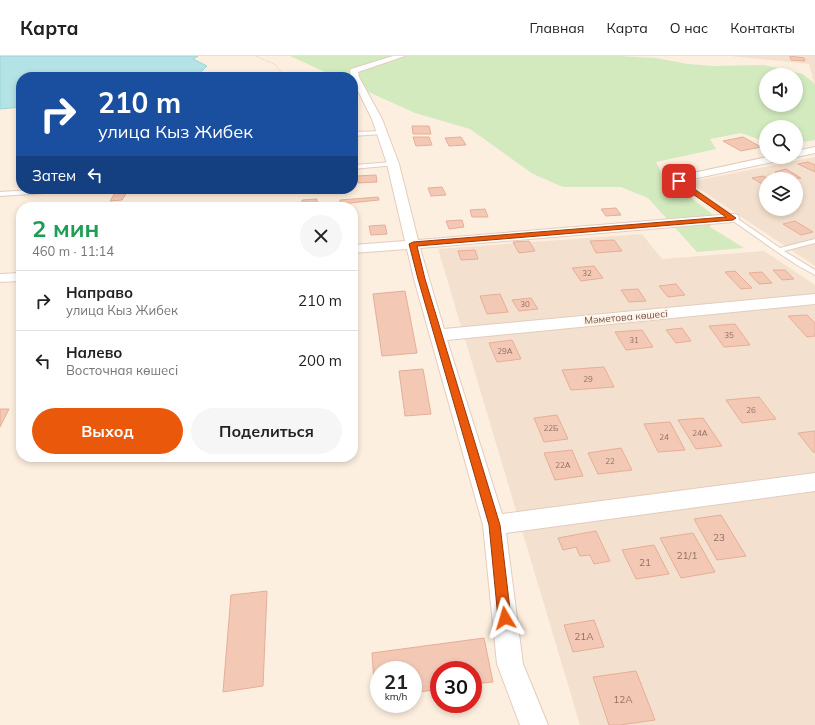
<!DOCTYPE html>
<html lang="ru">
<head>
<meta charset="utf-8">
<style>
	:root { --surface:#fff; --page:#f6f6f6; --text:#222; --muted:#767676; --line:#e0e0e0; --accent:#ea580c }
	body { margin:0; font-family:Mulish,sans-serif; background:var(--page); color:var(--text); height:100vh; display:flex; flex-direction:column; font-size:15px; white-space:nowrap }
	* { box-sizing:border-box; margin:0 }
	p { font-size:13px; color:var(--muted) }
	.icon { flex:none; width:22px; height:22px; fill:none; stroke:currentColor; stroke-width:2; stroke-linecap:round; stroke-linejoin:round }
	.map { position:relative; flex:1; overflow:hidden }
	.panel { position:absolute; left:16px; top:146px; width:342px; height:260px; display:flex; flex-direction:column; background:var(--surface); border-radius:16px; box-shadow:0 2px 6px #0003 }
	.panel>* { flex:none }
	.hud { position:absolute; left:16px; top:16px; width:342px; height:122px; border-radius:16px; box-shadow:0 2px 6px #0003; background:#1a4fa0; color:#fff; overflow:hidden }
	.tools { position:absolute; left:759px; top:12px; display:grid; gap:8px }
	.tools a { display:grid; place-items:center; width:44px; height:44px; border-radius:50%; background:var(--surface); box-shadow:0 2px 6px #0003; font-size:20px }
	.speed { position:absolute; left:370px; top:605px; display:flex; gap:8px; font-size:20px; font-weight:700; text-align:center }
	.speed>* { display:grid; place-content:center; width:52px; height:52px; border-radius:50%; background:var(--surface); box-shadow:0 2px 6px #0003; line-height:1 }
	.speed small { font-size:10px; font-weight:400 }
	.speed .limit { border:6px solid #d22; background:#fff; color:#111 }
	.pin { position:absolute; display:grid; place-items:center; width:34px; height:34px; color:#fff; margin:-17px; border-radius:8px; box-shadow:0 2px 6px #0006 }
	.me { position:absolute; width:44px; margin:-22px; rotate:353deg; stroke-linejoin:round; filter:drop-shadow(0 0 3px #0008) }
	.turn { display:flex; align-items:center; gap:14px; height:84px; padding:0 16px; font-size:18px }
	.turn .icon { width:52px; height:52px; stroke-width:2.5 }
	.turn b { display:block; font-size:28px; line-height:34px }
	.then { display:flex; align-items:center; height:38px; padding:0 16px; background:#0003; gap:8px; font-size:15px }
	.round { display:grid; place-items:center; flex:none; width:42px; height:42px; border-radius:21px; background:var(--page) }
	.headline { display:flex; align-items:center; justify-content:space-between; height:68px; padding:0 16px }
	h1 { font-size:24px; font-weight:700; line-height:30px; color:#1e9e55 }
	.action { display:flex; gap:8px; margin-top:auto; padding:8px 16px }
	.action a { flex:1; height:46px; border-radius:24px; background:var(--accent); color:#fff; font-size:16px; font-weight:700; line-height:46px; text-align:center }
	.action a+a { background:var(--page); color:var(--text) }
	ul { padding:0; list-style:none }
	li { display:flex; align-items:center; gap:12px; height:60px; padding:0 16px; border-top:1px solid var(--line) }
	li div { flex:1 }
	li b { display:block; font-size:15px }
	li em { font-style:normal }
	header { display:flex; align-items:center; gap:24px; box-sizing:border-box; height:56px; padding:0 20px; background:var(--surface); border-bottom:1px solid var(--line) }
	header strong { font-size:19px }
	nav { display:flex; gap:22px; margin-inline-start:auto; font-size:14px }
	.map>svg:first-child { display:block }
	.residential { fill:#f4e0ce; fill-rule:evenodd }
	.green { fill:#d3eabe; fill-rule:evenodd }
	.water { fill:#b4e3e6; stroke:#9ad4d8 }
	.building { fill:#f3c9b6; stroke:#e6ae96 }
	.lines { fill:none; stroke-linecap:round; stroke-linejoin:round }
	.lane-casing { stroke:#e3ccbe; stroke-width:2 }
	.street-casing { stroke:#e3ccbe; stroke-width:2 }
	.path { stroke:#d7ad9a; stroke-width:1; stroke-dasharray:0.5 1.5; stroke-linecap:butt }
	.lane { fill:#fff; fill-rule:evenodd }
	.street { fill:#fff; fill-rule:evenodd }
	.route { fill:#ea580c; stroke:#983908 }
	.labels { text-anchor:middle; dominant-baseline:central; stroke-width:3.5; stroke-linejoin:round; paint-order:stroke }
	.number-label { font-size:8px; fill:#937063 }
	.street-label { font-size:10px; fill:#735347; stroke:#fff3e6 }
	.near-number-label { font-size:10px; fill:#937063 }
</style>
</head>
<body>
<header>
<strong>Карта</strong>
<nav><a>Главная</a><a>Карта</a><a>О нас</a><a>Контакты</a></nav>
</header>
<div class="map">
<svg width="815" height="669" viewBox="0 0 815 669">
	<rect width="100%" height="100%" fill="#fdefdf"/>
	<path class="residential" d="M 730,0 L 815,0 L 815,30 L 809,8 Z
		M 815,101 L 815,210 L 689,126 ZM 766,123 L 796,123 L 796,153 L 766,153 Z
		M 642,178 L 662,203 L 764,195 L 815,229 L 815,669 L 580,669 L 438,193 Z"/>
	<path class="green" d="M 290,0 L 619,0 L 656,2 L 688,8 L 713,10 L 764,9 L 803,18 L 815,28 L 815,84 L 796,87 L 796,71 L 766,71 L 766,86 L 741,77 L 710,83 L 716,93 L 656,106 L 663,120 L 712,158 L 710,171 L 744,192 L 697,196 L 648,142 L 621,131 L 563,131 L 533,118 L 470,73 L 415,57 L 353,29 L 353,21 L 336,21 ZM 766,19 L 796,19 L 796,49 L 766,49 Z"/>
	<path class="water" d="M 0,0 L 198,0 L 193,3 L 207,10 L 198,19 L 199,21 L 21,21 L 21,51 L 0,53 Z"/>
	<path class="building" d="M 790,0 L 804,2 L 805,5 L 791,4 Z
		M 412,70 L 429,70 L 431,78 L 413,78 Z
		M 413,81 L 429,81 L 432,89 L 416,90 Z
		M 461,81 L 466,89 L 449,90 L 445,82 Z
		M 743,81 L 761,91 L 741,95 L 723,85 Z
		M 808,106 L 815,109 L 815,116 L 798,108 Z
		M 786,113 L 801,122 L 788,123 L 775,116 Z
		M 376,119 L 377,126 L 358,127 L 357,120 Z
		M 763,120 L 769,123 L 766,123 L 766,130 L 752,122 Z
		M 442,131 L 446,139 L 431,140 L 428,132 Z
		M 127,136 L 122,144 L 110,145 L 115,137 Z
		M 378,141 L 379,144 L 340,148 L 340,144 Z
		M 317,143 L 317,148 L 302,149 L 302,144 Z
		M 616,152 L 621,159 L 606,160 L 601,153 Z
		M 485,153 L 488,161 L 472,161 L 470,154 Z
		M 462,164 L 464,171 L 449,173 L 446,165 Z
		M 795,165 L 813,176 L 801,179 L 783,168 Z
		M 385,169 L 387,178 L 371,179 L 369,170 Z
		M 614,184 L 622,195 L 596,197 L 590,185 Z
		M 529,185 L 535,195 L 519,197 L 513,186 Z
		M 475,194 L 478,203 L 461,204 L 458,195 Z
		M 594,210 L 603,222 L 581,225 L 572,212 Z
		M 773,214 L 785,214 L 794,223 L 782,224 Z
		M 735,215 L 752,232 L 741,233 L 725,216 Z
		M 762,216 L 772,227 L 759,228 L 749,217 Z
		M 676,228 L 685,239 L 668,241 L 659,230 Z
		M 638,233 L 646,245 L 629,246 L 621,234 Z
		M 405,235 L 417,297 L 382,300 L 373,238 Z
		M 500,238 L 508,256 L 487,258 L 480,240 Z
		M 531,242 L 538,253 L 519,255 L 512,244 Z
		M 807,259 L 815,267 L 815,280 L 807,281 L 788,260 Z
		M 735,268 L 750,289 L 724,291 L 709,270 Z
		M 682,272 L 691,285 L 676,287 L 666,274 Z
		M 642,274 L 653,291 L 626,294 L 615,276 Z
		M 512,284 L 521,303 L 497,306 L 489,287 Z
		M 604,311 L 614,331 L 571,334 L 562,314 Z
		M 423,313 L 431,358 L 405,360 L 399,315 Z
		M 759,341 L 776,363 L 742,367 L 726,344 Z
		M 0,353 L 9,353 L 0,371 Z
		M 557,359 L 568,383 L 544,386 L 534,362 Z
		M 703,362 L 722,390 L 696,393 L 678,364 Z
		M 670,366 L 685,394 L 658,396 L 644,368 Z
		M 815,375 L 815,396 L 813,396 L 798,377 Z
		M 621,392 L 632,414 L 598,418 L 588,397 Z
		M 572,394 L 583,420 L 555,424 L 544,397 Z
		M 721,459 L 746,500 L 717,504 L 694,463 Z
		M 596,475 L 610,505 L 594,508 L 590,499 L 580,500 L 576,491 L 563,494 L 558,482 Z
		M 693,477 L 715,516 L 681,522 L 660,482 Z
		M 654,489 L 669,518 L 636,523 L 622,494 Z
		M 267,535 L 263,630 L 223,636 L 231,539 Z
		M 594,564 L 604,591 L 573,596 L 564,569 Z
		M 484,582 L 493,626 L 473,628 L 473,614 L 439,614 L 439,633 L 413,637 L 413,614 L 379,614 L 379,642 L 375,642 L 372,597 Z
		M 636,615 L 655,664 L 620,669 L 609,669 L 593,621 Z"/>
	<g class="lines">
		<g class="lane-casing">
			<path id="lane" d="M 384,75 L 385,76 L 382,78 L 353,80 L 353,76 Z
				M 393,106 L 396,108 L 395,109 L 353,113 L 353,109 Z
				M 677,122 L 681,122 L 687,128 L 780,192 L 815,183 L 815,187 L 784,195 L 815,214 L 815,219 L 797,209 L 776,195 L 683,130 L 677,124 Z
				M 48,133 L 78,133 L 75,135 L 0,140 L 0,136 Z"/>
		</g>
		<g class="street-casing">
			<path id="street" d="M 393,0 L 405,0 L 358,16 L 359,21 L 382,63 L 399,108 L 418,184 L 733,158 L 738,159 L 739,162 L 738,165 L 733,166 L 420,192 L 444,273 L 815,238 L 815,248 L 447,284 L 502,458 L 815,417 L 815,435 L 506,477 L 523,608 L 548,669 L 520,669 L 497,608 L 483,469 L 414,223 L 407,193 L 353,197 L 353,189 L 405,185 L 387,108 L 372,63 L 353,25 L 353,21 L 351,21 L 350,15 L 351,13 Z
				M 815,91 L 815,97 L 796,101 L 795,101 L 796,95 Z
				M 767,101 L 787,101 L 782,104 L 679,126 L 675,125 L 673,123 L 675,121 L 679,120 Z
				M 21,217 L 21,225 L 0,226 L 0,218 Z"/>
		</g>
		<path class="path" d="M 256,0 L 276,9 L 284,21"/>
		<use href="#lane" class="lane"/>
		<use href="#street" class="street"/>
	</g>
	<path class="route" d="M 677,124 L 681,124 L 736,162 L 733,164 L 417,190 L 425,223 L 500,469 L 511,562 L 509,566 L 505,568 L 500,566 L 498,562 L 489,469 L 418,223 L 409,188 L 413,186 L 726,161 L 677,127 Z"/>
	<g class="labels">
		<g class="number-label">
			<text x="587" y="217">32</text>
			<text x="525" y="248">30</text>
			<text x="729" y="279">35</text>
			<text x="634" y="284">31</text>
			<text x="505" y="295">29А</text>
			<text x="588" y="323">29</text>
			<text x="751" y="354">26</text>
			<text x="551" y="372">22Б</text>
			<text x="700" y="377">24А</text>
			<text x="664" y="381">24</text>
			<text x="610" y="405">22</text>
			<text x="563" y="409">22А</text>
		</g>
		<g class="street-label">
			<text transform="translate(626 261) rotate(-5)">Мәметова көшесі</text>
		</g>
		<g class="near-number-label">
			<text x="719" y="481">23</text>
			<text x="687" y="499">21/1</text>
			<text x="645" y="506">21</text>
			<text x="584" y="580">21А</text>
			<text x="623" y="643">12А</text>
		</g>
	</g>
</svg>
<div class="tools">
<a><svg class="icon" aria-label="sound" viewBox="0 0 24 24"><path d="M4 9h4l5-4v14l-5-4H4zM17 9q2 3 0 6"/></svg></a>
<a><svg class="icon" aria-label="search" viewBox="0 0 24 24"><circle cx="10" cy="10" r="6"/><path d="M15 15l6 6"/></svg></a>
<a><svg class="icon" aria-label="layers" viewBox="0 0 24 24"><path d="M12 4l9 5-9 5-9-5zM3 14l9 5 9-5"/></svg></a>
</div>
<div class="speed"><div>21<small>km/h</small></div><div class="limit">30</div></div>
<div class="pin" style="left:679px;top:125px;background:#d93025"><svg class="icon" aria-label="arrive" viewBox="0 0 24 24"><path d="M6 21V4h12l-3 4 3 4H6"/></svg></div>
<svg class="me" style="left:505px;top:562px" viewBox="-20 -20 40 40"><path d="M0-17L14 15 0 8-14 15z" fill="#ea580c" stroke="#fff" stroke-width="4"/></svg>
<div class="hud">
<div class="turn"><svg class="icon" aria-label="right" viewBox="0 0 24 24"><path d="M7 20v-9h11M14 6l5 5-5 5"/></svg><div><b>210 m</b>улица Кыз Жибек</div></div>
<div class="then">Затем<svg class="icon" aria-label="left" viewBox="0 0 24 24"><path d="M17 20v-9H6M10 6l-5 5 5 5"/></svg></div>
</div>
<section class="panel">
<div class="headline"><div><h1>2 мин</h1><p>460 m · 11:14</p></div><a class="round"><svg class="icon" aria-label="close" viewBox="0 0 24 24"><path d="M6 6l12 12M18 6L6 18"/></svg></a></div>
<ul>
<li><svg class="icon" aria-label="right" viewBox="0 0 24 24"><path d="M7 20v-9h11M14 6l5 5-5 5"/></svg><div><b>Направо</b><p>улица Кыз Жибек</p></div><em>210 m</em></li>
<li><svg class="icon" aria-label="left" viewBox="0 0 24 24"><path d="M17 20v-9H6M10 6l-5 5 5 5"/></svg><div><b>Налево</b><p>Восточная көшесі</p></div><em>200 m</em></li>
</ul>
<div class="action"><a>Выход</a><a>Поделиться</a></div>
</section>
</div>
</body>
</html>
